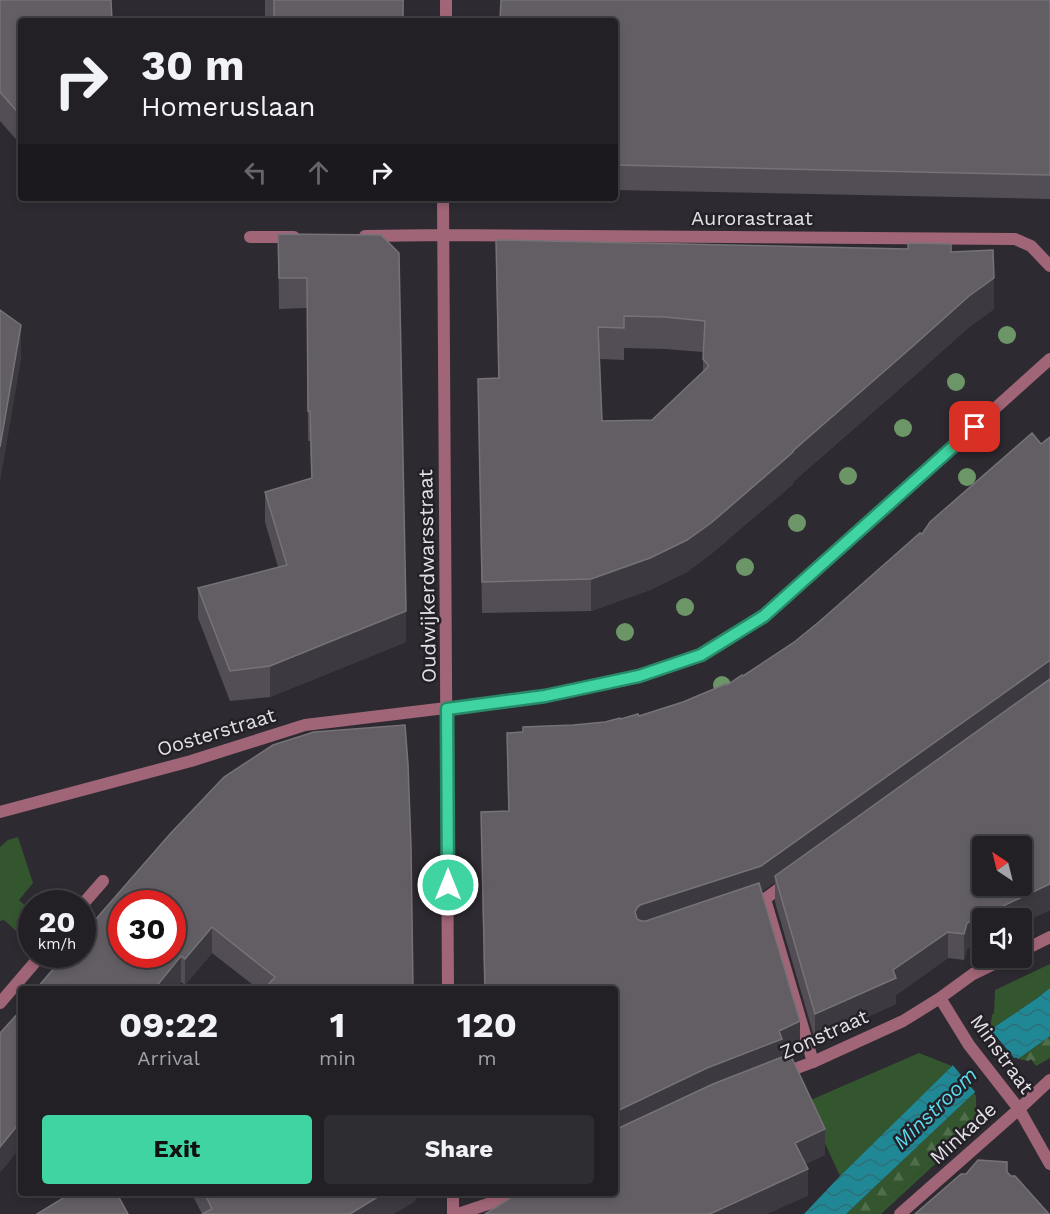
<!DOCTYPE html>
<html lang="en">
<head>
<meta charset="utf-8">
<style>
	:root { --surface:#222025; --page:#2e2d32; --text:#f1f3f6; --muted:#a2a3a7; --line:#3f3e42; --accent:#3fd4a2 }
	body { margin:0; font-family:"Work Sans",sans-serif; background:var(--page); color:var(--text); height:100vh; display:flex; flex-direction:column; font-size:22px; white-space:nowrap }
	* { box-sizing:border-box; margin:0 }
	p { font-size:20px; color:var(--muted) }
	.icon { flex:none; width:33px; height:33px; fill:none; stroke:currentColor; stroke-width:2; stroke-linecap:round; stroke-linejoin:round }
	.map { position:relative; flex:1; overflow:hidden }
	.drawer { position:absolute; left:18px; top:986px; width:600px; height:210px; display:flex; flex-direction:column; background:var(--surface); border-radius:6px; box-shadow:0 3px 9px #0003,0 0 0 2px var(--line) }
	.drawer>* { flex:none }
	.hud { position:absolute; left:18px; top:18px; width:600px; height:183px; border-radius:6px; box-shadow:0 3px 9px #0003,0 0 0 2px var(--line); background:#222025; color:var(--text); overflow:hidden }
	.needle { width:39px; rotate:325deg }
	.controls { position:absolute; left:972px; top:836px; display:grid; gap:12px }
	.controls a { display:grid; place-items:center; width:60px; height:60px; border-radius:6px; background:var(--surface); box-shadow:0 3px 9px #0003,0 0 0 2px var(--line); font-size:30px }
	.speed { position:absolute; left:18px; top:890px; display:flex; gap:12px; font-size:30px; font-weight:700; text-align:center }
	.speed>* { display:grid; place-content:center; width:78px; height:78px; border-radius:50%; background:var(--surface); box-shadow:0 3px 9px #0003,0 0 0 2px var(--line); line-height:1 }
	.speed small { font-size:15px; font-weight:400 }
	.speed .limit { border:9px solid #d22; background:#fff; color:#111 }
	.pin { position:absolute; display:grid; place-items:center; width:51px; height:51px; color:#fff; margin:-26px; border-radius:12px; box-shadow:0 3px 9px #0006 }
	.me { position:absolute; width:66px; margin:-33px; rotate:0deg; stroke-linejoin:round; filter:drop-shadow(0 0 4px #0008) }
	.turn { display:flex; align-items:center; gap:21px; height:126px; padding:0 24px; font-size:27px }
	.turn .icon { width:78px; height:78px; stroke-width:2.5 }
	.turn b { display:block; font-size:42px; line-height:51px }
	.lanes { display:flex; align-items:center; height:57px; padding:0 24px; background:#0003; justify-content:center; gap:30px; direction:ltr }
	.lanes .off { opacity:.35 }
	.eta { display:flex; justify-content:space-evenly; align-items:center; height:102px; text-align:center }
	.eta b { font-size:36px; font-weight:700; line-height:42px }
	.cta { display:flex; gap:12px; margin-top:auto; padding:12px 24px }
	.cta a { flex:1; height:69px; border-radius:6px; background:var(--accent); color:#111; font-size:24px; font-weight:700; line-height:69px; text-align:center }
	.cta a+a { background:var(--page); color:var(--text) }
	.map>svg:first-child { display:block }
	.green { fill:#34562e }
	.forest { fill:url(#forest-firs) }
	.water { fill:url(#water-waves) }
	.pier { fill:#2d2a31 }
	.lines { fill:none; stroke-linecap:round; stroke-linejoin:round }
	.service { stroke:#a06576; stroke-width:12 }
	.minor { stroke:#a06576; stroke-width:12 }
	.tertiary { stroke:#a06576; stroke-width:12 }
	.tree { fill:#6c9667 }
	.wall { fill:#534e55; fill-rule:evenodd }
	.shaded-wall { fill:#3d3940 }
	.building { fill:#625e64; stroke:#767278; stroke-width:1.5; fill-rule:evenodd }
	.route-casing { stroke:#298a69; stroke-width:15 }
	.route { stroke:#3fd4a2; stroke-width:10 }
	.labels { text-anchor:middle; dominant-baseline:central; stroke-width:5; stroke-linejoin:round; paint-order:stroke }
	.street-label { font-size:20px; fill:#e3e0e5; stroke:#242027 }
	.water-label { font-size:21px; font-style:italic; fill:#5bdcef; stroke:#242027 }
</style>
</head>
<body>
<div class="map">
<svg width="1050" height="1214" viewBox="0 0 1050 1214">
	<defs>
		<pattern id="forest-firs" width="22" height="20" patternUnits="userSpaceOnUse" patternTransform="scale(1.5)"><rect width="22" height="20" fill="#34562e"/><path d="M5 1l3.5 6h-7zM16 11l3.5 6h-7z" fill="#516e4c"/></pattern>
		<pattern id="water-waves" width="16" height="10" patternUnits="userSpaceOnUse" patternTransform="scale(1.5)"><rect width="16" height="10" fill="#208895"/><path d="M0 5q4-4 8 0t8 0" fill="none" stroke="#2d7079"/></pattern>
	</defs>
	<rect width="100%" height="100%" fill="#2d2a31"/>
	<path class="green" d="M 18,837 L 33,883 L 19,900 L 31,911 L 31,933 L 26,938 L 24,938 L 4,920 L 0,921 L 0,847 L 8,840 Z
		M 1050,964 L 1050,988 L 1036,999 L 990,1030 L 992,1015 L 994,1013 L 995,990 Z
		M 919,1053 L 952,1066 L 840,1176 L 806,1102 Z
		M 980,1116 L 984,1119 L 881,1214 L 875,1214 Z"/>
	<path class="forest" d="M 1050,1036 L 1050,1058 L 1036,1066 L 1031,1059 L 1029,1061 L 1018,1059 Z
		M 974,1093 L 976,1096 L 976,1107 L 974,1109 L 980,1116 L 875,1214 L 846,1214 Z"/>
	<path class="water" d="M 1050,988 L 1050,1036 L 1018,1059 L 1016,1057 L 974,1093 L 846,1214 L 804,1214 L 840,1176 L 952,1066 L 977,1044 L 990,1030 L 1036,999 Z"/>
	<path class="pier" d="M 989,1028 L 1016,1060 L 977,1094 L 951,1063 L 975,1042 Z"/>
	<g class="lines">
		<path class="service" d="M 765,899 L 813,1062
			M 748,904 L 765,899 L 788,882
			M 900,1214 L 1019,1109"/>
		<path class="minor" d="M 446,21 L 446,0
			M 443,198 L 448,988
			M 365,236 L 443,235 L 1015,239 L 1031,246 L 1050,266
			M 250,237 L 294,237
			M 82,905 L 103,881
			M 1022,951 L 1050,937
			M 940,998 L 969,1045 L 1019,1109 L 1050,1164
			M 0,1003 L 42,954
			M 784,1073 L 813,1062 L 903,1021 L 940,998 L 973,974 L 1008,957
			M 1019,1109 L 1050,1080
			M 453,1192 L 453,1214
			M 458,1214 L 506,1198 L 519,1192"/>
		<path class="tertiary" d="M 0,812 L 191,761 L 305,725 L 545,696 L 639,677 L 701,655 L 764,616 L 1050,359"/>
	</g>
	<g class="tree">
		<circle cx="1007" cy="335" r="9"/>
		<circle cx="956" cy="382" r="9"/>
		<circle cx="903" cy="428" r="9"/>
		<circle cx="848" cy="476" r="9"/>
		<circle cx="967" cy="477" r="9"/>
		<circle cx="797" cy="523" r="9"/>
		<circle cx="745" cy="567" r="9"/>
		<circle cx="685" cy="607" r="9"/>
		<circle cx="625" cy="632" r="9"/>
		<circle cx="722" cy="685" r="9"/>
	</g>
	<path class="wall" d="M 0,0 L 21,21 L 21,145 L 0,121 Z
		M 265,0 L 404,0 L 403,21 L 274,21 L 273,17 L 265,17 Z
		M 1050,0 L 1050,199 L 615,190 L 615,21 Z
		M 337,198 L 398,198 L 398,200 Z
		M 278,234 L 381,235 L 406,642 L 270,697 L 230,701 L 198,618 L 198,588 L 278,567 L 265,522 L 265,492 L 311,478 L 310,441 L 308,441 L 307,308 L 279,309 Z
		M 496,240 L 951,252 L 994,309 L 969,327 L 912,378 L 794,481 L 792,485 L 711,554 L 687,572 L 650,590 L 591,611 L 482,613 L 478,379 L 498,378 ZM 624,348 L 665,349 L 703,352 L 703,372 L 652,420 L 602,421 L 600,359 L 624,360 Z
		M 1050,437 L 1050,910 L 1022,923 L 982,918 L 982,942 L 967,949 L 964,960 L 948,958 L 896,995 L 896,1004 L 815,1040 L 775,902 L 775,882 L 762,891 L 800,1047 L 782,1055 L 782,1057 L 825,1155 L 805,1164 L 808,1196 L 615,1192 L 615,988 L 484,988 L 481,812 L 508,811 L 507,733 L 605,722 L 639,716 L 683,702 L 727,685 L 743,676 L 793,643 L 922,534 L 1041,444 Z
		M 170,834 L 413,988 L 257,988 L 212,953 L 185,985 L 181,982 L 176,988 L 37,988 Z
		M 191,1192 L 420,1192 L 414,1202 L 202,1214 Z"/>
	<path class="shaded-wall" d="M 994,278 L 994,309 L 969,327 L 912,378 L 794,481 L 792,485 L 711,554 L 687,572 L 650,590 L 591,611 L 591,579 L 794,450 L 969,296 Z
		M 21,325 L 21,360 L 0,482 L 0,447 Z
		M 406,611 L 406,642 L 270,697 L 270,666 Z
		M 1049,661 L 1049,687 L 775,876 L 775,882 L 761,892 L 640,931 L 635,912 L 637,908 Z
		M 1050,884 L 1050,910 L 1022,923 L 1022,918 L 982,918 L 982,942 L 967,949 L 964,960 L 964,934 L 967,923 Z
		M 212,927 L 212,953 L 185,985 L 185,959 Z
		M 948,932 L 948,958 L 896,995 L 896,1004 L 815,1040 L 815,1014 L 893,970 Z
		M 181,956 L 181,982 L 176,988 L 155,988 Z
		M 800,1021 L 800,1047 L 782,1055 L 782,1065 L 615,1138 L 615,1112 Z
		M 21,1121 L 21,1147 L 0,1173 L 0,1147 Z
		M 825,1129 L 825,1155 L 795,1169 L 795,1143 Z
		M 808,1169 L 808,1196 L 767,1214 L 710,1214 Z
		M 386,1192 L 420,1192 L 414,1202 L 394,1214 L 350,1214 Z"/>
	<path class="building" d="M 0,0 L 111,0 L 112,21 L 21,21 L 21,116 L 0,92 Z
		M 274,0 L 403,0 L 403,21 L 274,21 Z
		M 501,0 L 1050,0 L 1050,175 L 615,165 L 615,21 L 500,21 Z
		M 278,234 L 381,235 L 399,253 L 406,611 L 270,666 L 230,671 L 198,588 L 287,565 L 265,492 L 312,478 L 310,411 L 308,411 L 307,278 L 279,278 Z
		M 496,240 L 908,249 L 908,243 L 951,244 L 951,252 L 993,250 L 994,278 L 969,296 L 912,347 L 794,450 L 792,453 L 711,523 L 687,540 L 650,558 L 591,579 L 482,582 L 478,379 L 499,378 ZM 624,316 L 665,317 L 705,321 L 703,359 L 709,366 L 652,420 L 602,421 L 598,327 L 624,328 Z
		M 0,310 L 21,325 L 0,447 Z
		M 1032,433 L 1041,444 L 1050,437 L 1050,661 L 1049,661 L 761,866 L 640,905 L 637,908 L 635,912 L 637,919 L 641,921 L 646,921 L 759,883 L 800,1021 L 779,1031 L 782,1039 L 707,1068 L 615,1112 L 615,988 L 485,988 L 481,812 L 509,811 L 507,733 L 523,732 L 523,727 L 573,725 L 605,722 L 620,718 L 621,719 L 638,714 L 639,716 L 683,702 L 726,684 L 727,685 L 742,675 L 743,676 L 793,643 L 819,622 L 920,533 L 922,534 L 930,522 Z
		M 1050,679 L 1050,884 L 967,923 L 964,934 L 948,932 L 893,970 L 896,978 L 815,1014 L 775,876 ZM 982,846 L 1022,846 L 1022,885 L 982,885 Z
		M 405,725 L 408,764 L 411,846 L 413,988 L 265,988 L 275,977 L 212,927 L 185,959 L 181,956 L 155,988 L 37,988 L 66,954 L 82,954 L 82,935 L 170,834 L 224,777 L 273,745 L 314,732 ZM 122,903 L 172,903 L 172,954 L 122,954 Z
		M 21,1010 L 21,1121 L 0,1147 L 0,1033 Z
		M 790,1054 L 825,1129 L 795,1143 L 808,1169 L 710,1214 L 485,1214 L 520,1192 L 615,1192 L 615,1129 L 619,1128 L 713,1084 Z
		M 978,1160 L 1007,1162 L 1007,1172 L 1011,1176 L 1015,1176 L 1049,1214 L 915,1214 L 961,1174 L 966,1174 Z
		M 73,1192 L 116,1192 L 128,1214 L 37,1214 Z
		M 204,1192 L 386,1192 L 350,1214 L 202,1214 L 212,1209 Z"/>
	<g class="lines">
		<g class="route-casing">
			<path id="route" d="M 448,885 L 447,709 L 545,696 L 639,676 L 701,655 L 764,616 L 975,427"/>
		</g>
		<use href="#route" class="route"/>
	</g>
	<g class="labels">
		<g class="street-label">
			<text x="752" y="218">Aurorastraat</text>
			<text transform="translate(427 576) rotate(-91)">Oudwijkerdwarsstraat</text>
			<text transform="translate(216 732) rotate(-17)">Oosterstraat</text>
			<text transform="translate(824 1034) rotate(-24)">Zonstraat</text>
			<text transform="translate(1002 1054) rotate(54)">Minstraat</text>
			<text transform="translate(963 1133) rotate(-42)">Minkade</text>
		</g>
		<g class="water-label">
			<text transform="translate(935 1108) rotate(-44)">Minstroom</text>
		</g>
	</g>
</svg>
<div class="controls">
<a><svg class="needle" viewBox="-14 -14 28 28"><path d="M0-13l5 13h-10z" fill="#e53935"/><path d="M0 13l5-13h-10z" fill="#a2a3a7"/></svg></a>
<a><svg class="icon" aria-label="sound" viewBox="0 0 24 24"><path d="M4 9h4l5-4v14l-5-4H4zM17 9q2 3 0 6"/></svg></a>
</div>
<div class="speed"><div>20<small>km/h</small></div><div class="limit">30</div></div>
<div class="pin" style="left:975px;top:427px;background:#d93025"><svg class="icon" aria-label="arrive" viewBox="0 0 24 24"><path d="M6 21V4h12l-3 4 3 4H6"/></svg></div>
<svg class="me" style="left:448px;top:885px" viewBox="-20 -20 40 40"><circle r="17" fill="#3fd4a2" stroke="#fff" stroke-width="3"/><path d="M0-11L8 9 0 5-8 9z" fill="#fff"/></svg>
<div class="hud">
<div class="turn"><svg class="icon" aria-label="right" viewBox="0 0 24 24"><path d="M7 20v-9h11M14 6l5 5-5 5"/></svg><div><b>30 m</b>Homeruslaan</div></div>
<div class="lanes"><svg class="icon off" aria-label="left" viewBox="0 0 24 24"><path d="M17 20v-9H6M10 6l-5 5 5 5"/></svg><svg class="icon off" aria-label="ahead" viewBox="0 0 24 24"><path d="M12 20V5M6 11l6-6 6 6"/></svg><svg class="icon" aria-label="right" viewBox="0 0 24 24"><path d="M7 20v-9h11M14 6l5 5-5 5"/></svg></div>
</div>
<section class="drawer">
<div class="eta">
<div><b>09:22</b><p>Arrival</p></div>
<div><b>1</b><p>min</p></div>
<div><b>120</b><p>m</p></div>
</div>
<div class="cta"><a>Exit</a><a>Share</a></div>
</section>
</div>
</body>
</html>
